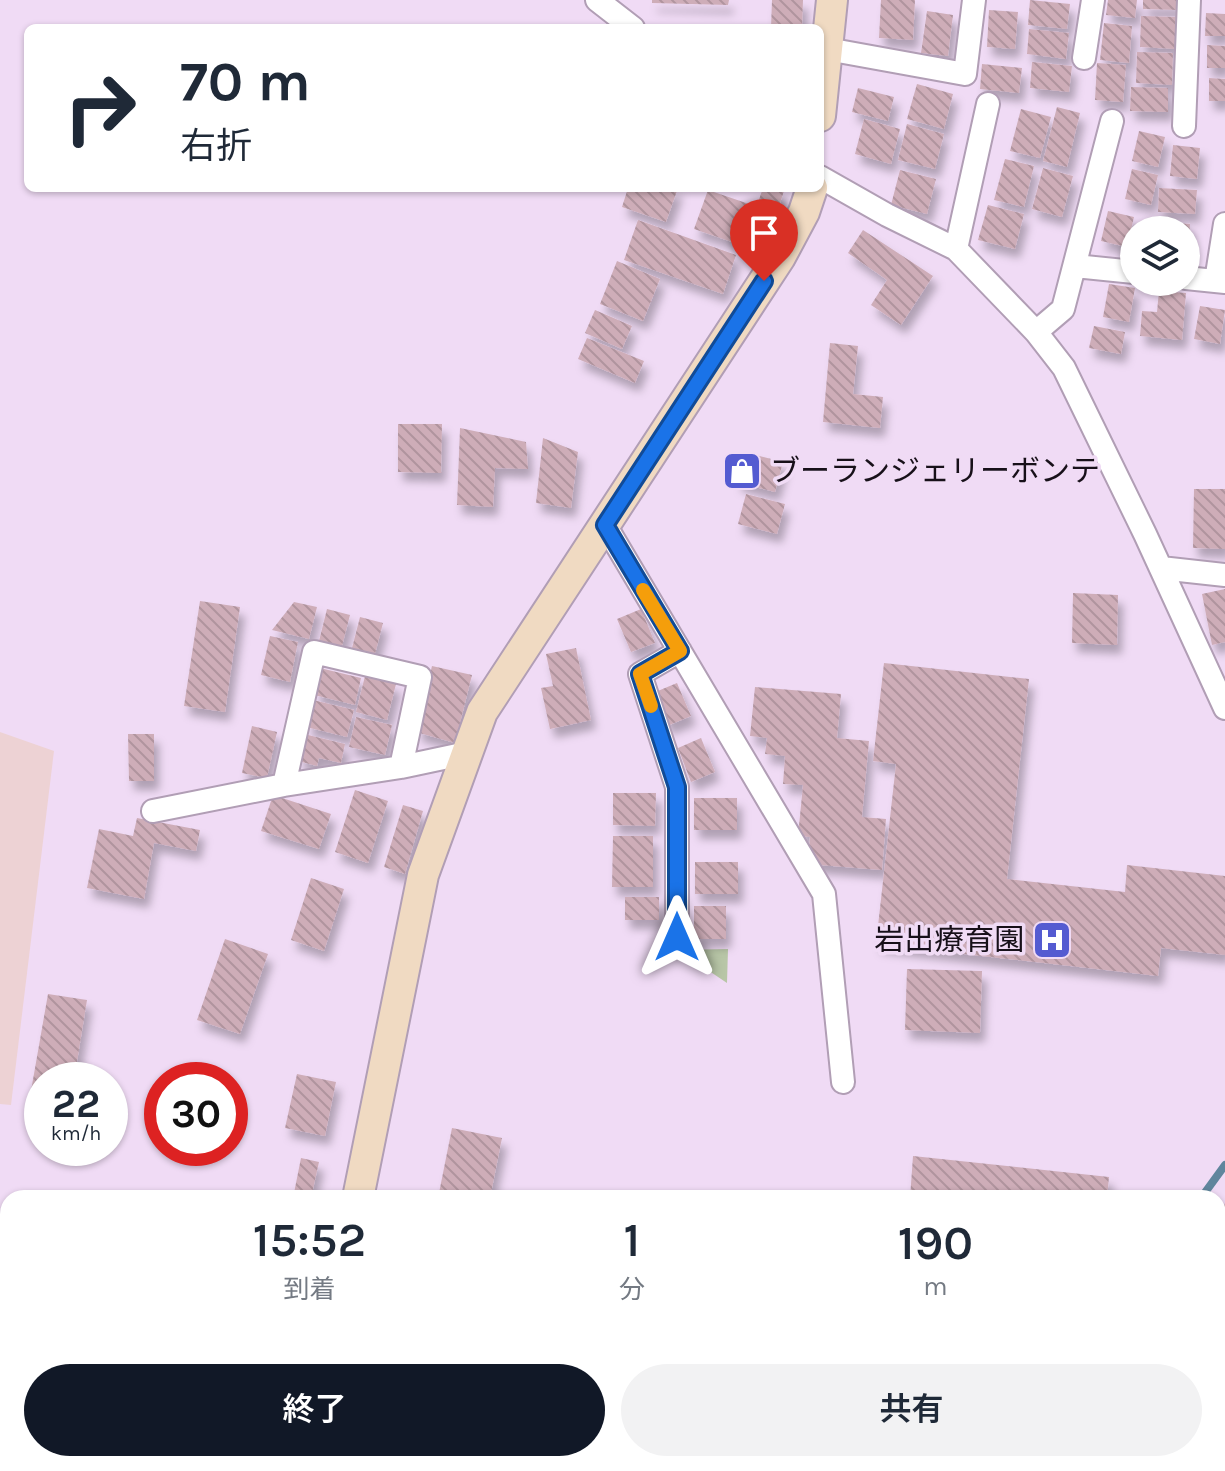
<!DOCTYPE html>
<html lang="ja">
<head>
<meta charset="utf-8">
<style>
	:root { --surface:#fff; --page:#f2f2f3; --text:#1f2937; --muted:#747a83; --accent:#111827 }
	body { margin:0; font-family:Karla,"Noto Sans JP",sans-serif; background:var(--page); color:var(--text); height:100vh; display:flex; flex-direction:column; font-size:30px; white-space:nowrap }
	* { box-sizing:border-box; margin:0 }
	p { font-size:26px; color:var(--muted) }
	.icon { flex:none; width:44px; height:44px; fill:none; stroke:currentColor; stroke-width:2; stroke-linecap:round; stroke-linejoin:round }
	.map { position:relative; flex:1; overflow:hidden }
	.sheet { position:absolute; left:0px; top:1190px; width:1226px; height:282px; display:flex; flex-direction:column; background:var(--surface); border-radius:24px 24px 0 0; box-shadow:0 2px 6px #0004 }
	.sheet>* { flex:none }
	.top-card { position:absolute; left:24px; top:24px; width:800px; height:168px; border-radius:12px; box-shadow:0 2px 6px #0004; background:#fff; color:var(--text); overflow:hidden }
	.fabs { position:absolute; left:1120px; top:216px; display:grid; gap:16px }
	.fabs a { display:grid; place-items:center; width:80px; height:80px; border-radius:50%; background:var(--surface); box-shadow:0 2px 6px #0004; font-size:40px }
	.speed { position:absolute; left:24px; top:1062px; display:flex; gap:16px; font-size:40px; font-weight:700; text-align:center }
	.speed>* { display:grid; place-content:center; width:104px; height:104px; border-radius:50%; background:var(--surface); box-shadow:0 2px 6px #0004; line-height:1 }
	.speed small { font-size:20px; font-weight:400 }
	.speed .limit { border:12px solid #d22; background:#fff; color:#111 }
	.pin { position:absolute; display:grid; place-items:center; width:68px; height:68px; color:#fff; margin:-82px -34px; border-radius:50% 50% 50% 0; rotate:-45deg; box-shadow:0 0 8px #0007 }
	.pin .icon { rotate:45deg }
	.me { position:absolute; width:88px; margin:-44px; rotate:0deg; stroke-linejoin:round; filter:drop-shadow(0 0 6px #0008) }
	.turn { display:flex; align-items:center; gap:28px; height:168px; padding:0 24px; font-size:36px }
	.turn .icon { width:104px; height:104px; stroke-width:2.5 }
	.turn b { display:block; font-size:56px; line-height:68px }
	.eta { display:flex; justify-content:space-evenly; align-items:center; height:136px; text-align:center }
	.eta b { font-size:48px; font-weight:600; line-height:56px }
	.button { display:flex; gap:16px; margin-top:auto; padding:16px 24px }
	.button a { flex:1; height:92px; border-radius:48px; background:var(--accent); color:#fff; font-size:32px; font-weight:600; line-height:92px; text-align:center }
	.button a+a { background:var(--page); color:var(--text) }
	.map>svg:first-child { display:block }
	.education { fill:#edd2d4 }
	.green { fill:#b8c6a7 }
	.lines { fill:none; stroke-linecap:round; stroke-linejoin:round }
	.stream { stroke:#60869d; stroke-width:8 }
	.building { fill:url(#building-back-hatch); filter:url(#shadow) }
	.street-casing { stroke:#b19eb5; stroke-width:26 }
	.secondary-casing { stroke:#b19eb5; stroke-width:34 }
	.street { stroke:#fff; stroke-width:22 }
	.secondary { stroke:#f0dac2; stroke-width:30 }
	.route-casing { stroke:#114b97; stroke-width:20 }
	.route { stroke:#1a73e8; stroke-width:14 }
	.slow { stroke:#f59e0b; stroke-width:14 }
	.labels { text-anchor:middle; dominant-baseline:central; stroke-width:7; stroke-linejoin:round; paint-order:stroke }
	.poi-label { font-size:30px; fill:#171019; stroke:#f0dbf5; text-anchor:start }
</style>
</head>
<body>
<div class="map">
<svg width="1225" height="1471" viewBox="0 0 1225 1471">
	<defs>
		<pattern id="building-back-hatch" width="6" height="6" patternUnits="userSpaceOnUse" patternTransform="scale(2)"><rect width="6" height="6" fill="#ceadb8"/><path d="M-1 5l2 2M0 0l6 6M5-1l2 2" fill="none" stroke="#b0949e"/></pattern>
		<filter id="shadow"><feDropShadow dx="5" dy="9" stdDeviation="4" flood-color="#0004"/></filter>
	</defs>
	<rect width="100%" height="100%" fill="#f0dbf5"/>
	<path class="education" d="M 0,732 L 54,751 L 11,1105 L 0,1104 Z"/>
	<path class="green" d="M 728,949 L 727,983 L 678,950 Z"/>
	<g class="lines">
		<path class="stream" d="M 1201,1198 L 1225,1165"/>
	</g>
	<path class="building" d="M 652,0 L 729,0 L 728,5 L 652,3 Z
		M 772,0 L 803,0 L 802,28 L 771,28 Z
		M 881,0 L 915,0 L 913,40 L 879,38 Z
		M 1030,0 L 1070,4 L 1067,29 L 1028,25 Z
		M 1108,0 L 1137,0 L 1135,18 L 1106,15 Z
		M 1143,0 L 1179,0 L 1178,10 L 1143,9 Z
		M 989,10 L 1018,12 L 1015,49 L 987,47 Z
		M 927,11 L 953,15 L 948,56 L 921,53 Z
		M 1206,13 L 1225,14 L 1225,36 L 1205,36 Z
		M 1141,16 L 1176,17 L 1175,49 L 1140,47 Z
		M 1104,23 L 1132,26 L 1129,63 L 1100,60 Z
		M 1029,29 L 1069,33 L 1066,59 L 1027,54 Z
		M 1207,45 L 1225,46 L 1225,68 L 1207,68 Z
		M 1137,52 L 1173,53 L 1172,85 L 1136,83 Z
		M 1032,62 L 1072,66 L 1069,92 L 1030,88 Z
		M 1097,63 L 1126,65 L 1123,102 L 1095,100 Z
		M 982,64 L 1022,68 L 1019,93 L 980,89 Z
		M 1209,78 L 1225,79 L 1225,101 L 1209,101 Z
		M 917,84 L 953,94 L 944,129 L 907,119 Z
		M 1131,87 L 1168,88 L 1168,112 L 1130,111 Z
		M 858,88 L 894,97 L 888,121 L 852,112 Z
		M 1057,107 L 1080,113 L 1067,167 L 1043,161 Z
		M 1021,109 L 1051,117 L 1040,158 L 1010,151 Z
		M 864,119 L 900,129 L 891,164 L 855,154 Z
		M 907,124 L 944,134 L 935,169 L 898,160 Z
		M 1139,131 L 1165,137 L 1158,167 L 1132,161 Z
		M 1173,145 L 1200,148 L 1197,179 L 1170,176 Z
		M 1005,159 L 1034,166 L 1024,207 L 994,200 Z
		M 1043,168 L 1073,176 L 1062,217 L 1032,209 Z
		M 1132,169 L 1158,175 L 1151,205 L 1125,199 Z
		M 900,170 L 936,179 L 927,214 L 891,205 Z
		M 628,188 L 678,188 L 666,222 L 622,207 Z
		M 763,188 L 785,188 L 774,221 L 754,214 Z
		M 1159,188 L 1197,190 L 1195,214 L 1158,212 Z
		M 708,190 L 749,204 L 735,243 L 694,229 Z
		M 988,205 L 1024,214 L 1015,249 L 978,240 Z
		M 1108,211 L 1134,217 L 1127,247 L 1101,241 Z
		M 750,218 L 770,225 L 758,258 L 738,250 Z
		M 638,220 L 736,255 L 723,294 L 624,260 Z
		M 1153,221 L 1190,224 L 1188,253 L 1186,252 L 1186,230 L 1152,230 Z
		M 863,230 L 933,276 L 901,325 L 871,305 L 887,280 L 848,253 Z
		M 617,261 L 660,279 L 643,321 L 600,304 Z
		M 1109,284 L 1135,288 L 1129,322 L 1103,317 Z
		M 1159,291 L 1186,293 L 1182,340 L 1140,336 L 1142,311 L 1157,312 Z
		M 1200,306 L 1225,310 L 1220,344 L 1194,339 Z
		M 595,310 L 632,326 L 622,349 L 585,333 Z
		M 1094,326 L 1125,332 L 1121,354 L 1089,348 Z
		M 587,338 L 644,361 L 635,383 L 578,359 Z
		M 830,343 L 858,346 L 853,394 L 883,397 L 880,428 L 823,422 Z
		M 398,424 L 442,424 L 441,473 L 398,472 Z
		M 460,428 L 526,442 L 528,469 L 495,468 L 493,507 L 457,505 Z
		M 543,438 L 578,452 L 571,508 L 536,503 Z
		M 744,452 L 783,462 L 775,492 L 736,482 Z
		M 1194,489 L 1225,489 L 1225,549 L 1193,548 Z
		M 746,494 L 785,504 L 777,534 L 738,524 Z
		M 1225,589 L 1225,642 L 1212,645 L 1202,594 Z
		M 1073,593 L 1118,595 L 1117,645 L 1072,643 Z
		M 200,601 L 240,607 L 225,712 L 184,706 Z
		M 294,602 L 317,607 L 309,639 L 272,630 Z
		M 327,609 L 350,615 L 342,646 L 319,641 Z
		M 641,609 L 655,643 L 631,652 L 617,619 Z
		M 360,617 L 383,623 L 375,654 L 352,648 Z
		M 270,636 L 298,642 L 290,682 L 261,675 Z
		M 576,648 L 591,720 L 550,729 L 541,688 L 553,686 L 546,654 Z
		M 884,663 L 1029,679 L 1007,879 L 1125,892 L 1127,865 L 1225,876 L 1225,955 L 1161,948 L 1158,976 L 876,944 L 896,764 L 873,761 Z
		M 432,666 L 472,675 L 455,743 L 416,732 Z
		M 320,668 L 361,678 L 355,705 L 314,695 Z
		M 365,676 L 396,684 L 387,720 L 356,712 Z
		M 677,683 L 691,716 L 667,726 L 653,693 Z
		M 755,687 L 841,694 L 837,738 L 869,741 L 862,817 L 886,819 L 882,870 L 808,864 L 810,837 L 798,836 L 803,785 L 783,784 L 785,756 L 765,754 L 767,738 L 750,736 Z
		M 313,700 L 354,710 L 347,737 L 306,727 Z
		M 356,717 L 392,725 L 385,755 L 349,747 Z
		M 252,726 L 277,732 L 267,778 L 242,773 Z
		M 128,734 L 154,734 L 154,781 L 129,781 Z
		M 304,734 L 345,744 L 341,763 L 319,758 L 317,766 L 298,761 Z
		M 701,738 L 715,772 L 691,782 L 678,748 Z
		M 355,790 L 388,801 L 368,863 L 335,852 Z
		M 613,793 L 656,793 L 655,826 L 613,825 Z
		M 273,795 L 331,814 L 319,849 L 261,831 Z
		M 694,798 L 737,798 L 737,830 L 694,830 Z
		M 403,805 L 423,811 L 405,874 L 384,867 Z
		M 137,818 L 200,830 L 196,851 L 154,843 L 144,899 L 87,888 L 99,829 L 133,836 Z
		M 613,836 L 653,836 L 653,887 L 612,887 Z
		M 695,862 L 738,862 L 738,894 L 695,894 Z
		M 311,878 L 344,889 L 324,951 L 291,940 Z
		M 625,897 L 659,897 L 659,920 L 625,920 Z
		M 694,906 L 726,906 L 726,939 L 694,939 Z
		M 225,939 L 268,954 L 240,1034 L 197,1020 Z
		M 907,969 L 982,971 L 980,1033 L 905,1030 Z
		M 48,994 L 87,1000 L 74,1080 L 42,1080 L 42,1110 L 28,1108 Z
		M 297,1074 L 336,1082 L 325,1136 L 285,1128 Z
		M 452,1128 L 502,1138 L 490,1198 L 438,1198 Z
		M 913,1156 L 1109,1177 L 1107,1198 L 910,1198 Z
		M 301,1158 L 319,1162 L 311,1198 L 293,1198 Z
		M 1225,1203 L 1225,1293 L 1218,1290 L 1218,1220 Z
		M 1222,1308 L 1225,1309 L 1225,1354 L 1218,1353 Z"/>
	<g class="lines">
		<g class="street-casing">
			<path id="street" d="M 597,0 L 633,28
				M 827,49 L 965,74 L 974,0
				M 1084,58 L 1093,0
				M 1184,126 L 1189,0
				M 820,177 L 887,215 L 956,249 L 1036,332 L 1064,368 L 1145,534 L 1225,708
				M 956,249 L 988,104
				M 1075,266 L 1134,272
				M 1186,278 L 1225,282
				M 1216,281 L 1225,224
				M 1036,332 L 1063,309 L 1112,121
				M 605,525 L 824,894 L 843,1082
				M 1161,568 L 1225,575
				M 284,785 L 314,652 L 420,677 L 401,767
				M 153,811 L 284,785 L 401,767 L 467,753
				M 677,937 L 677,787 L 640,674 L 680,651"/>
		</g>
		<g class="secondary-casing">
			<path id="secondary" d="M 820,116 L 832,0
				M 358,1198 L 423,875 L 482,712 L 780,257 L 804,212 L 812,188
				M 0,1376 L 8,1377
				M 1218,1421 L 1225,1417
				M 563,1464 L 618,1471
				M 304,1471 L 305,1464
				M 1081,1471 L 1101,1464"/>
		</g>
		<use href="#street" class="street"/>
		<use href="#secondary" class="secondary"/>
	</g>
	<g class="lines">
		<g class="route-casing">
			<path id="route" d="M 677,937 L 677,787 L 640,674 L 680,651 L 605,525 L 764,281"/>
		</g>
		<use href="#route" class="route"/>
		<path class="slow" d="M 643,590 L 680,651 L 640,674 L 651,706"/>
	</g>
	<defs>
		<g id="shop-square" transform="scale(2)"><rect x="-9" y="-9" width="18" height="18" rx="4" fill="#545bd1" stroke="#f0dbf5"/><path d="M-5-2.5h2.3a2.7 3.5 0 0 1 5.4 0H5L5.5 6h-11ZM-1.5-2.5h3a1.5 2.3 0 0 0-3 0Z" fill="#fff"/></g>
		<g id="hospital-square" transform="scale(2)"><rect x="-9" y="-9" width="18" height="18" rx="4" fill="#545bd1" stroke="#f0dbf5"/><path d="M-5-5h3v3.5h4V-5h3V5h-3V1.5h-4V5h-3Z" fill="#fff"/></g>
	</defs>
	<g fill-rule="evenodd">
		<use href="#shop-square" x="742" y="471"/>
		<use href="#hospital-square" x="1052" y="940"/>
	</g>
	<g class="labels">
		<g class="poi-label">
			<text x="770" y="471">ブーランジェリーボンテ</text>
			<text x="1024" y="940" text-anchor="end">岩出療育園</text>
		</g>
	</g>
</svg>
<div class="fabs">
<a><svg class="icon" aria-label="layers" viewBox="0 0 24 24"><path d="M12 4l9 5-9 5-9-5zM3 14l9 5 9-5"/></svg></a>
</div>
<div class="speed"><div>22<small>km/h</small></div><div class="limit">30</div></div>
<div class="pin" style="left:764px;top:281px;background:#d93025"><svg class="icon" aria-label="arrive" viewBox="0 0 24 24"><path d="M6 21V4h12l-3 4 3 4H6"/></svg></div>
<svg class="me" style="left:677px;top:937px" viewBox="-20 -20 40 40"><path d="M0-17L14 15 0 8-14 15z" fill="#1a73e8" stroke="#fff" stroke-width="4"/></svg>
<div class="top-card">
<div class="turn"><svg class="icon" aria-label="right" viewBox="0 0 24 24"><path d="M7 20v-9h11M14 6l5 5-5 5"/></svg><div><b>70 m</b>右折</div></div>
</div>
<section class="sheet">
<div class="eta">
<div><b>15:52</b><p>到着</p></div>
<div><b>1</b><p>分</p></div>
<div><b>190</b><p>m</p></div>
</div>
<div class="button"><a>終了</a><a>共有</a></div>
</section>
</div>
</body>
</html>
